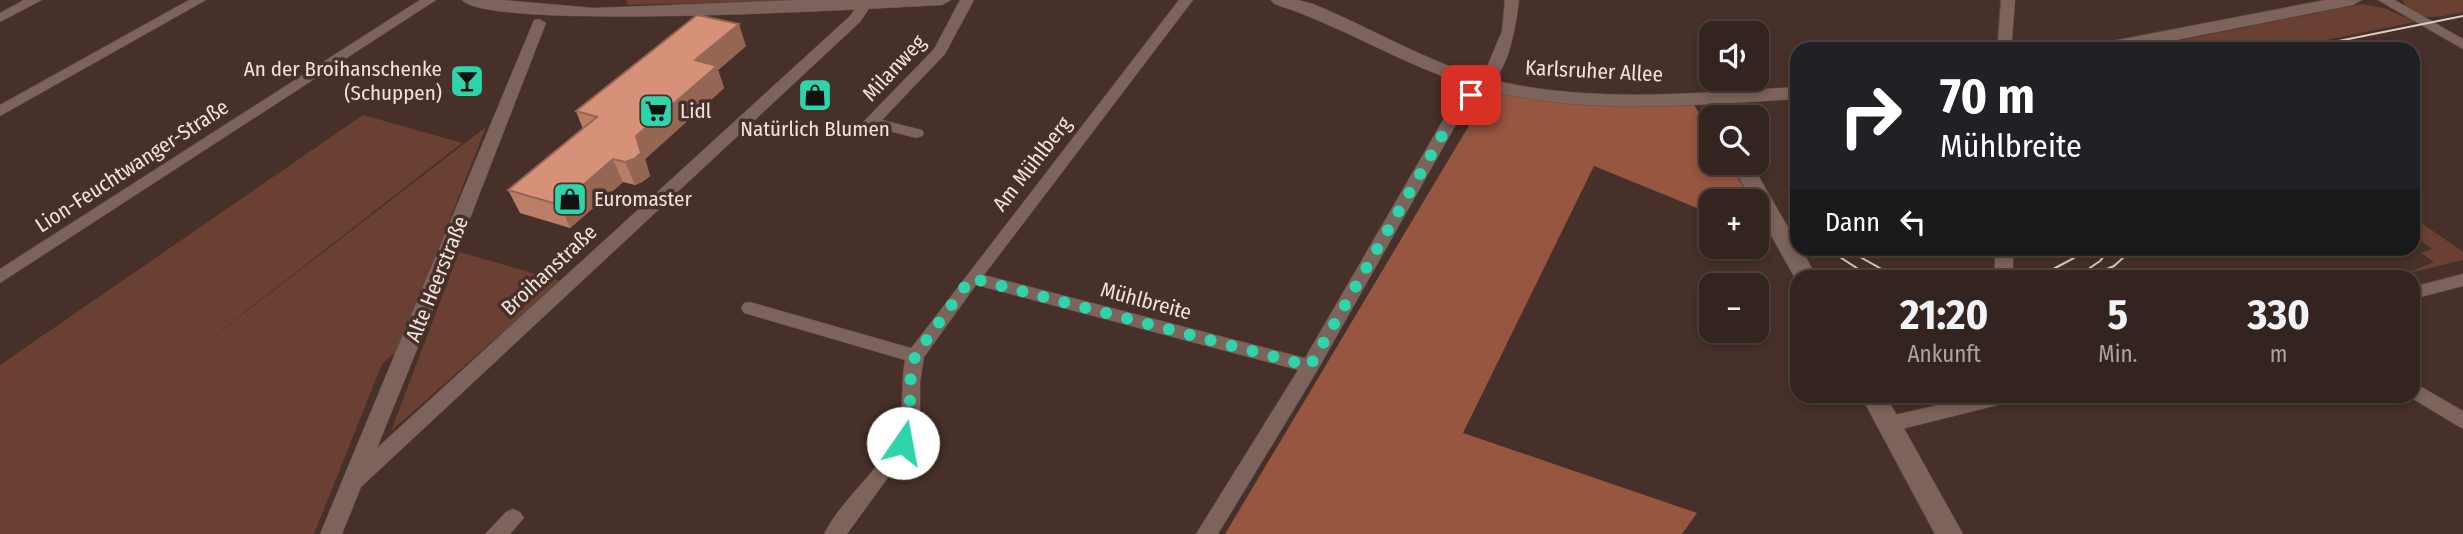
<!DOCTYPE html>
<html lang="de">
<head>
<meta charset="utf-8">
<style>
	:root { --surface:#34241f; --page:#3f302c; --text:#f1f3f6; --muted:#a9a4a4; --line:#4e413d }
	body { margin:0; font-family:"Fira Sans Condensed",sans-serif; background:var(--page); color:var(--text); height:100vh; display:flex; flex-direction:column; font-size:26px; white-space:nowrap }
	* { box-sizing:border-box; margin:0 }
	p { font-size:23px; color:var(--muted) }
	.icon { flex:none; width:38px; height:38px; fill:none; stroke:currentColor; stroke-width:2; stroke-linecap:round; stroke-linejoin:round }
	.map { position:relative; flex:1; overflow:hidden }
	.details { position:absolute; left:1790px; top:270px; width:630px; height:133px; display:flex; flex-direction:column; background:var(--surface); border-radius:21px; box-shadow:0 4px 10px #0003,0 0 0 2px var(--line) }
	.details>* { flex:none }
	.banner { position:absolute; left:1790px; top:42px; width:630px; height:214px; border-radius:21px; box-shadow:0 4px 10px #0003,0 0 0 2px var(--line); background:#202124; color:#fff; overflow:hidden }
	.fabs { position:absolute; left:1699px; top:21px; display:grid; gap:14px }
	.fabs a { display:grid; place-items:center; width:70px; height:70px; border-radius:14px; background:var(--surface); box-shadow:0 4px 10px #0003,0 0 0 2px var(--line); font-size:35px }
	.pin { position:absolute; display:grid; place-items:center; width:60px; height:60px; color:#fff; margin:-30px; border-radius:14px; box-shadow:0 4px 10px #0006 }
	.me { position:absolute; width:77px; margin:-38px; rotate:12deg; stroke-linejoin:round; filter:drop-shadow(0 0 5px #0008) }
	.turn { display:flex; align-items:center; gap:24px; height:147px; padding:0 35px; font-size:32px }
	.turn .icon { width:91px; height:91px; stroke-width:2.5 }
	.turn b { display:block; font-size:49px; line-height:60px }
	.then { display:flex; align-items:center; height:66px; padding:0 35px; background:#0003; gap:14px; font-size:26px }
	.eta { display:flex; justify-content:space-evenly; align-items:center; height:119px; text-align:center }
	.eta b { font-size:42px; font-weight:700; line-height:49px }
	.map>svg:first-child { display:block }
	.green { fill:#6a4032 }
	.forest { fill:#975640 }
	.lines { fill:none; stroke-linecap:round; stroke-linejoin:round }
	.minor-casing { stroke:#5f4d46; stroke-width:1 }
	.tertiary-casing { stroke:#5f4d46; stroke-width:1 }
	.minor { fill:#7c635b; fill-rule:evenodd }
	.tertiary { fill:#7c635b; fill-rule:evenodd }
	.tram { stroke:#dbccc6; stroke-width:2 }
	.wall { fill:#b97d68 }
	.shaded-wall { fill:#966655 }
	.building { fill:#d79179; stroke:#966655; stroke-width:2 }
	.route { stroke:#2ed4aa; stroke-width:12; stroke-dasharray:0 21.6 }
	.labels { text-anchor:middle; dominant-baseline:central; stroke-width:7; stroke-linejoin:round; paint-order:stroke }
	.street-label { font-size:21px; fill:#f0e2dd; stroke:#463029 }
	.poi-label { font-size:21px; fill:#f0e2dd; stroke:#463029; text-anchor:start }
</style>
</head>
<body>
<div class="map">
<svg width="2463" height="534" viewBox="0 0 2463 534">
	<rect width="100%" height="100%" fill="#463029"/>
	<path class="green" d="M 626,0 L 799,0 L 628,5 Z
		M 2402,0 L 2463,0 L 2463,12 C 2440,17 2417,24 2402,0 Z
		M 2362,4 L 2384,8 L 2415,22 L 2282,49 L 2149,49 L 2157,45 Z
		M 363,115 L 462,143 L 187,357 L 486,127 L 399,349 L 382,364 L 314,534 L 0,534 L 0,365 Z
		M 2413,217 L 2463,252 L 2463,260 L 2405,274 L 2434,262 L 2421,253 L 2432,249 L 2418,239 L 2413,240 Z
		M 459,252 L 561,281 L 391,431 Z"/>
	<path class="forest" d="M 1489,92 C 1557,103 1624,105 1693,103 L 1711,134 L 1712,163 L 1729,163 L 1744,188 L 1719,201 L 1712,201 L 1711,205 L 1702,210 L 1594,166 L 1463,433 L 1697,513 L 1682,534 L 1225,534 Z"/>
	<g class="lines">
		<g class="minor-casing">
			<path id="minor" d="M 24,0 L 42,0 L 0,22 L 0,13 Z
				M 189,0 L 206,0 L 0,116 L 0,105 Z
				M 420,0 L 436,0 L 0,283 L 0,269 Z
				M 866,0 L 872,4 L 860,22 L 361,487 L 342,534 L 320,534 L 534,20 L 539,19 L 546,23 L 467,226 L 377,448 L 850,16 L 860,1 Z
				M 960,0 L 974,0 L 945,54 L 882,120 L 922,130 L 924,133 L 922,136 L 916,138 L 866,125 L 863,122 L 866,119 L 934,49 Z
				M 1179,0 L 1193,0 L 984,275 L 1305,358 L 1443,120 L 1466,92 L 1471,90 L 1479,95 L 1458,121 L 1317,371 L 1218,534 L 1196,534 L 1298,370 L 976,285 L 924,357 L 920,382 L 920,417 L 913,443 L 847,534 L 824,534 C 841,500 875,475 893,441 C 906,418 900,385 905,360 L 744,313 L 741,308 L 744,303 L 750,302 L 911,348 Z
				M 1505,0 L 1519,0 C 1517,18 1509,75 1490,80 L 1483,76 L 1502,31 Z
				M 2001,0 L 2015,0 L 2012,40 L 2005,44 L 1998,40 Z
				M 2378,0 L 2395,0 L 2463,39 L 2463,49 Z
				M 1995,248 L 2013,248 L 2013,276 L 1995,276 Z
				M 2463,274 L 2463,286 L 2413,299 L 2413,287 Z
				M 2413,382 L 2463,411 L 2463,429 L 2408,396 L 2413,396 Z
				M 1978,396 L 2016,396 L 2013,401 L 2006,403 L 1890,432 L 1883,429 L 1880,424 L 1883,419 L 1890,416 Z
				M 513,509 L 520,512 L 524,518 L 510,534 L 485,534 L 506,512 Z"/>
		</g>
		<g class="tertiary-casing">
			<path id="tertiary" d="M 462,0 L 502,0 L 594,8 L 798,0 L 951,0 L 942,5 C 879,8 489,32 462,0 Z
				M 1271,0 L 1298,0 L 1313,4 C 1372,28 1428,63 1489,79 C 1589,104 1695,93 1797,87 L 1797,99 C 1683,106 1560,118 1450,79 C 1389,57 1335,23 1274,4 Z
				M 2325,0 L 2362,0 L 2353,5 L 2131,49 L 2093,49 L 2102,43 Z
				M 1731,163 L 1751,163 L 1797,243 L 1797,248 L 1801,248 L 1816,276 L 1797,276 L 1797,282 L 1757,210 L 1757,201 L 1752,201 Z
				M 1861,396 L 1886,396 L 1963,534 L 1935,534 Z"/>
		</g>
		<use href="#minor" class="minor"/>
		<use href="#tertiary" class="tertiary"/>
		<path class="tram" d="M 2299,49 L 2463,16
			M 1797,171 L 1794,199 L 1797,210
			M 1826,248 L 1869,276
			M 1844,248 L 1894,276
			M 2040,276 L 2074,258 L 2084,248
			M 2078,276 L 2100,261 L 2111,248
			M 2090,276 L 2114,266 L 2134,248"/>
	</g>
	<path class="wall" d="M 746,46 L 718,70 L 724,88 L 645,159 L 650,176 L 642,182 L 635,185 L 623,182 L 570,228 L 520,213 L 508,190 L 583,129 L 576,111 Z"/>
	<path class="shaded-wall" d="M 739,24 L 746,46 L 718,70 L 724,88 L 645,159 L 650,176 L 642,182 L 635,185 L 625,162 L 636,136 L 695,60 Z
		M 613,159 L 623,182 L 570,228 L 560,205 Z"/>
	<path class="building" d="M 697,15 L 739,24 L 695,60 L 717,66 L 636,136 L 641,153 L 634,159 L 625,162 L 613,159 L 560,205 L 508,190 L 597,117 L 576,111 Z"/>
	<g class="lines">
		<path class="route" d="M 903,443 L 910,417 L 910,382 L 915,356 L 971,278 L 1310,366 L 1451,120 L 1471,95"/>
	</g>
	<defs>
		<g id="bar-square" transform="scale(1.75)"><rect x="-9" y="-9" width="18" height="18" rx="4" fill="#2ed4aa" stroke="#463029"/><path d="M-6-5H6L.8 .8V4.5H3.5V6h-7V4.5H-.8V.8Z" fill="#111"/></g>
		<g id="shop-square" transform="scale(1.75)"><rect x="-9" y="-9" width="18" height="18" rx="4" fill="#2ed4aa" stroke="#463029"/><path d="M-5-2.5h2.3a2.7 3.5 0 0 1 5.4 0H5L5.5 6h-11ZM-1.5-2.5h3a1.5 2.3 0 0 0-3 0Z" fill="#111"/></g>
		<g id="supermarket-square" transform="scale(1.75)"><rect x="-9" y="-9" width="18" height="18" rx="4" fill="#2ed4aa" stroke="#463029"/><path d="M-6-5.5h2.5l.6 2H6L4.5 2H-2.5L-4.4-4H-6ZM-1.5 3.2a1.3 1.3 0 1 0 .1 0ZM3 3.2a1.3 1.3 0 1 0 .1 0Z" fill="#111"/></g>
	</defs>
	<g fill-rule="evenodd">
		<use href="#bar-square" x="467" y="81"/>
		<use href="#shop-square" x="815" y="95"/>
		<use href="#supermarket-square" x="656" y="111"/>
		<use href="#shop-square" x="570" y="199"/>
	</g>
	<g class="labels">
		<g class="street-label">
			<text transform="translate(894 68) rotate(-47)">Milanweg</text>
			<text transform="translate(1594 71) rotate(3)">Karlsruher Allee</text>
			<text transform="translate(1032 164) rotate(-52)">Am Mühlberg</text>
			<text transform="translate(132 166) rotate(-33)">Lion-Feuchtwanger-Straße</text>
			<text transform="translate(549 270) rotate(-43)">Broihanstraße</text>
			<text transform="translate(437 279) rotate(-68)">Alte Heerstraße</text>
			<text transform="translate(1146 301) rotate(15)">Mühlbreite</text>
		</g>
		<g class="poi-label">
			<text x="442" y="69" text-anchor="end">An der Broihanschenke<tspan x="442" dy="24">(Schuppen)</tspan></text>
			<text x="680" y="111">Lidl</text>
			<text x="815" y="129" text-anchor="middle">Natürlich Blumen</text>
			<text x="594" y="199">Euromaster</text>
		</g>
	</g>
</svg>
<div class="fabs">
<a><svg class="icon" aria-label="sound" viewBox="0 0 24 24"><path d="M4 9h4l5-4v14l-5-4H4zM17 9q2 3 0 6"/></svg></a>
<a><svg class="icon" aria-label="search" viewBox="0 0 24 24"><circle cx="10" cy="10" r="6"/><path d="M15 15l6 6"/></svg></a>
<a>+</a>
<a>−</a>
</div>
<div class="pin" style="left:1471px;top:95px;background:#d93025"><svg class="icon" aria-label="arrive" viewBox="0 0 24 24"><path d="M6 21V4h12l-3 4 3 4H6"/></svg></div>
<svg class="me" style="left:903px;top:443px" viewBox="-20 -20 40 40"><circle r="19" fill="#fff"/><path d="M0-13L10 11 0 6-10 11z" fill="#2ed4aa"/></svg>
<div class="banner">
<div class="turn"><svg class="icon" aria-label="right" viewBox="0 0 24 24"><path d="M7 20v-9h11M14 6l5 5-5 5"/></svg><div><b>70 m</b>Mühlbreite</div></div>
<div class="then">Dann<svg class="icon" aria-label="left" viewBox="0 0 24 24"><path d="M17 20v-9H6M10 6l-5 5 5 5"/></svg></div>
</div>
<section class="details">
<div class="eta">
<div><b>21:20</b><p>Ankunft</p></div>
<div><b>5</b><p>Min.</p></div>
<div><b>330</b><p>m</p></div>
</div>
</section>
</div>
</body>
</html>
